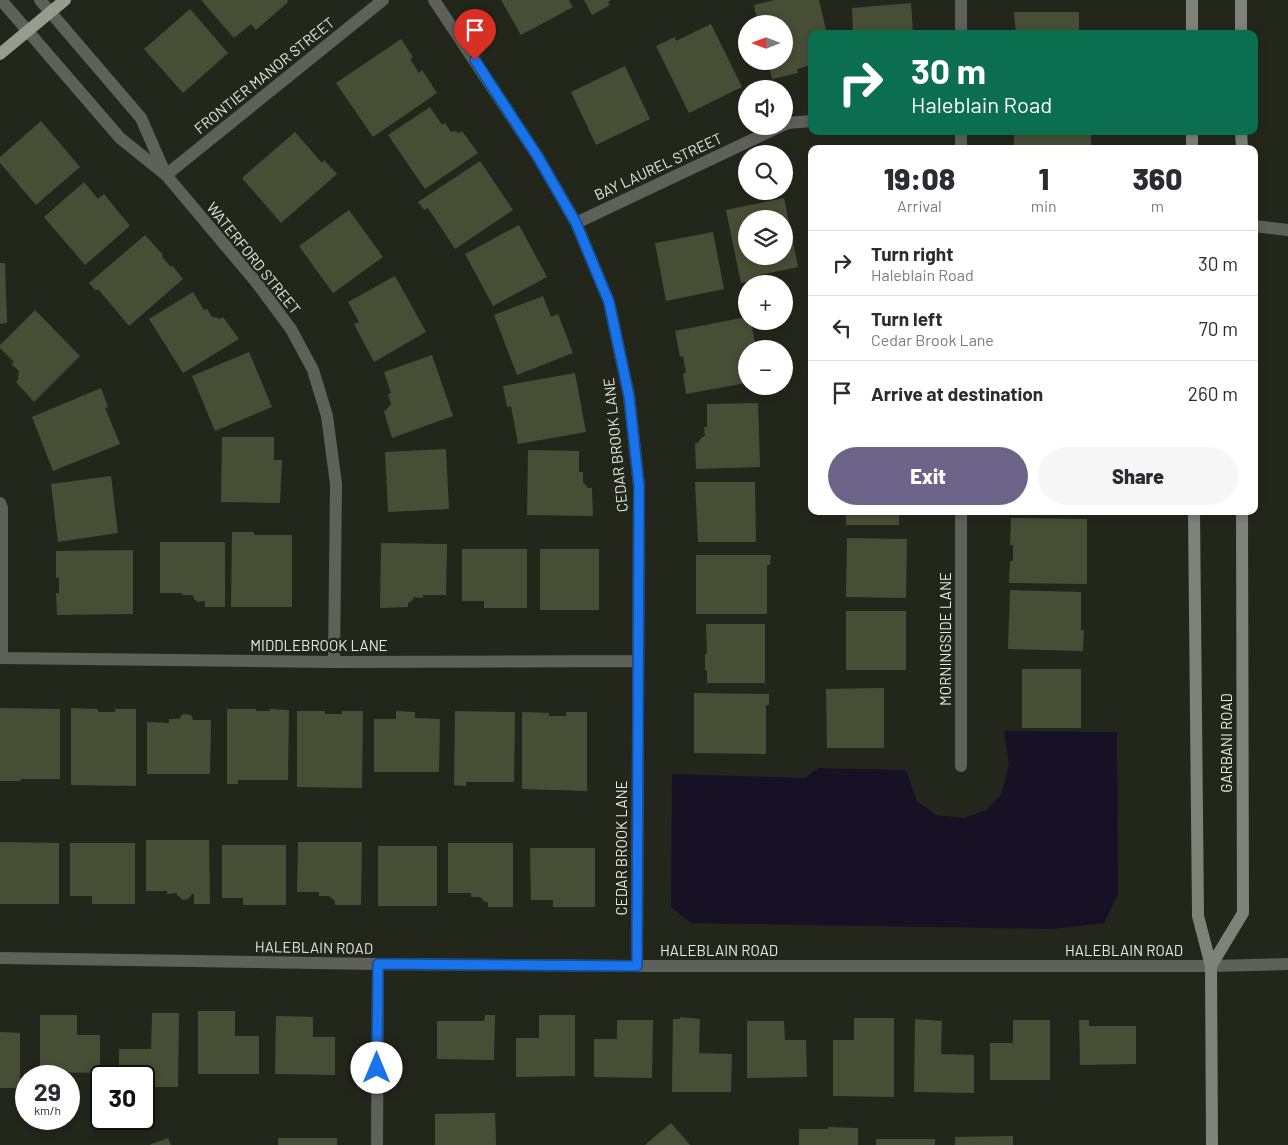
<!DOCTYPE html>
<html lang="en">
<head>
<meta charset="utf-8">
<style>
	:root { --surface:#fff; --page:#f7f7f7; --text:#2b2b33; --muted:#7c7c81; --line:#e1e1e2; --accent:#6d648a }
	body { margin:0; font-family:Barlow,sans-serif; background:var(--page); color:var(--text); height:100vh; display:flex; flex-direction:column; font-size:19px; white-space:nowrap }
	* { box-sizing:border-box; margin:0 }
	p { font-size:16px; color:var(--muted) }
	.icon { flex:none; width:28px; height:28px; fill:none; stroke:currentColor; stroke-width:2; stroke-linecap:round; stroke-linejoin:round }
	.map { position:relative; flex:1; overflow:hidden }
	.details { position:absolute; left:808px; top:145px; width:450px; height:370px; display:flex; flex-direction:column; background:var(--surface); border-radius:10px; box-shadow:0 2px 8px #0003 }
	.details>* { flex:none }
	.banner { position:absolute; left:808px; top:30px; width:450px; height:105px; border-radius:10px; box-shadow:0 2px 8px #0003; background:#0b6e4f; color:#fff; overflow:hidden }
	.needle { width:32px; rotate:270deg }
	.tools { position:absolute; left:738px; top:15px; display:grid; gap:10px }
	.tools a { display:grid; place-items:center; width:55px; height:55px; border-radius:50%; background:var(--surface); box-shadow:0 2px 8px #0003; font-size:25px }
	.speed { position:absolute; left:15px; top:1065px; display:flex; gap:10px; font-size:25px; font-weight:700; text-align:center }
	.speed>* { display:grid; place-content:center; width:65px; height:65px; border-radius:50%; background:var(--surface); box-shadow:0 2px 8px #0003; line-height:1 }
	.speed small { font-size:12px; font-weight:400 }
	.speed .limit { border:2px solid #111; border-radius:8px; background:#fff; color:#111 }
	.pin { position:absolute; display:grid; place-items:center; width:42px; height:42px; color:#fff; margin:-51px -21px; border-radius:50% 50% 50% 0; rotate:-45deg; box-shadow:0 0 5px #0007 }
	.pin .icon { rotate:45deg }
	.me { position:absolute; width:55px; margin:-28px; rotate:0deg; stroke-linejoin:round; filter:drop-shadow(0 0 4px #0008) }
	.turn { display:flex; align-items:center; gap:18px; height:105px; padding:0 20px; font-size:22px }
	.turn .icon { width:65px; height:65px; stroke-width:2.5 }
	.turn b { display:block; font-size:35px; line-height:42px }
	.eta { display:flex; justify-content:space-evenly; align-items:center; height:85px; text-align:center }
	.eta b { font-size:30px; font-weight:800; line-height:35px }
	.primary-button { display:flex; gap:10px; margin-top:auto; padding:10px 20px }
	.primary-button a { flex:1; height:58px; border-radius:30px; background:var(--accent); color:#fff; font-size:20px; font-weight:800; line-height:58px; text-align:center }
	.primary-button a+a { background:var(--page); color:var(--text) }
	ul { padding:0; list-style:none }
	li { display:flex; align-items:center; gap:15px; height:65px; padding:0 20px; border-top:1px solid var(--line) }
	li div { flex:1 }
	li b { display:block; font-size:19px }
	li em { font-style:normal }
	.map>svg:first-child { display:block }
	.water { fill:#171126 }
	.building { fill:#464f35; fill-rule:evenodd }
	.lines { fill:none; stroke-linecap:round; stroke-linejoin:round }
	.minor { stroke:#5e615a; stroke-width:12 }
	.secondary { stroke:#7f8278; stroke-width:12 }
	.primary { stroke:#979c8f; stroke-width:12 }
	.route-casing { stroke:#114b97; stroke-width:12 }
	.route { stroke:#1a73e8; stroke-width:9 }
	.labels { text-anchor:middle; dominant-baseline:central; stroke-width:5; stroke-linejoin:round; paint-order:stroke }
	.street-label { font-size:15px; fill:#e6e9e1; stroke:#23271b }
</style>
</head>
<body>
<div class="map">
<svg width="1288" height="1145" viewBox="0 0 1288 1145">
	<rect width="100%" height="100%" fill="#23271b"/>
	<path class="water" d="M 1004,731 L 1117,732 L 1118,894 L 1104,923 L 1055,929 L 691,923 L 671,907 L 672,774 L 805,778 L 818,768 L 906,770 L 917,801 L 936,815 L 964,818 L 986,810 L 1002,793 L 1009,764 Z"/>
	<path class="building" d="M 201,0 L 287,0 L 288,2 L 256,30 L 251,24 L 234,38 Z
		M 501,0 L 569,0 L 573,7 L 521,35 Z
		M 584,0 L 611,0 L 608,2 L 610,5 L 592,15 Z
		M 774,0 L 819,0 L 827,34 L 811,34 L 811,65 L 797,69 L 798,73 L 772,79 L 768,61 L 784,61 L 784,24 L 758,24 L 754,5 Z
		M 911,3 L 913,34 L 853,34 L 852,8 Z
		M 190,9 L 228,53 L 183,93 L 144,49 Z
		M 1014,12 L 1079,12 L 1079,34 L 1016,34 Z
		M 711,24 L 742,87 L 689,113 L 656,46 L 675,37 L 676,41 Z
		M 401,39 L 413,57 L 410,59 L 419,73 L 422,70 L 437,93 L 373,137 L 336,83 Z
		M 625,66 L 650,119 L 596,145 L 571,92 Z
		M 430,107 L 442,125 L 445,123 L 451,132 L 455,131 L 459,133 L 462,131 L 478,153 L 425,189 L 388,135 Z
		M 41,121 L 80,167 L 36,205 L 0,163 L 0,157 Z
		M 1014,131 L 1091,131 L 1091,147 L 1014,148 Z
		M 295,132 L 322,163 L 324,160 L 337,174 L 281,223 L 242,178 Z
		M 480,161 L 513,210 L 455,249 L 428,208 L 424,210 L 418,202 Z
		M 84,182 L 98,199 L 104,194 L 130,226 L 85,265 L 44,217 Z
		M 784,198 L 798,267 L 760,275 L 760,279 L 741,283 L 726,210 ZM 746,219 L 784,219 L 784,256 L 746,256 Z
		M 349,210 L 383,257 L 333,293 L 299,246 Z
		M 519,225 L 547,277 L 493,306 L 465,254 Z
		M 713,232 L 724,289 L 666,301 L 655,243 Z
		M 145,235 L 163,255 L 162,257 L 171,267 L 173,266 L 183,279 L 129,326 L 98,289 L 96,291 L 89,283 Z
		M 0,263 L 5,263 L 7,323 L 0,324 Z
		M 395,276 L 426,332 L 374,362 L 354,324 L 359,322 L 348,302 Z
		M 193,292 L 204,310 L 207,309 L 212,317 L 215,317 L 220,319 L 223,317 L 239,339 L 183,373 L 149,319 Z
		M 543,296 L 551,317 L 558,314 L 573,353 L 517,375 L 494,315 Z
		M 35,310 L 80,356 L 34,402 L 16,382 L 18,380 L 19,371 L 11,364 L 14,362 L 0,348 L 0,345 Z
		M 746,317 L 746,321 L 751,321 L 756,349 L 746,349 L 746,383 L 686,394 L 683,374 L 686,373 L 683,356 L 680,357 L 675,331 Z
		M 249,352 L 272,407 L 215,431 L 192,376 Z
		M 432,355 L 453,416 L 392,438 L 384,412 L 391,404 L 388,394 L 391,393 L 384,372 Z
		M 575,373 L 586,432 L 518,444 L 511,406 L 507,407 L 503,386 Z
		M 101,388 L 108,407 L 105,408 L 120,444 L 53,471 L 32,417 Z
		M 758,403 L 760,467 L 696,469 L 695,443 L 698,443 L 701,438 L 705,436 L 704,427 L 707,427 L 707,404 Z
		M 222,437 L 274,437 L 274,460 L 282,460 L 280,503 L 221,502 Z
		M 446,449 L 449,509 L 388,512 L 385,452 Z
		M 528,450 L 579,451 L 579,472 L 583,472 L 583,482 L 588,488 L 592,488 L 593,516 L 527,515 Z
		M 111,476 L 118,533 L 58,542 L 51,484 Z
		M 695,482 L 755,482 L 756,542 L 698,542 Z
		M 846,511 L 899,511 L 899,525 L 846,525 Z
		M 1011,518 L 1087,519 L 1087,584 L 1009,583 L 1010,561 L 1013,561 L 1013,545 L 1010,545 Z
		M 232,532 L 254,532 L 254,535 L 292,535 L 292,607 L 231,607 Z
		M 847,538 L 907,539 L 906,598 L 846,597 Z
		M 160,542 L 225,542 L 225,607 L 205,607 L 205,601 L 198,602 L 194,599 L 193,595 L 182,595 L 182,593 L 160,593 Z
		M 381,543 L 447,544 L 446,595 L 423,595 L 423,598 L 413,597 L 413,600 L 408,603 L 408,607 L 380,608 Z
		M 462,549 L 527,549 L 527,608 L 484,608 L 484,601 L 462,601 Z
		M 540,549 L 599,549 L 599,610 L 540,610 Z
		M 133,550 L 133,614 L 57,615 L 56,593 L 59,593 L 59,577 L 56,578 L 56,551 Z
		M 696,555 L 771,555 L 770,565 L 767,565 L 767,614 L 696,614 Z
		M 1010,590 L 1081,592 L 1081,630 L 1084,630 L 1083,651 L 1008,649 Z
		M 846,611 L 906,611 L 906,670 L 846,670 Z
		M 706,624 L 765,624 L 765,683 L 707,683 L 707,670 L 705,670 L 705,654 L 707,654 Z
		M 1022,669 L 1081,669 L 1081,728 L 1022,728 Z
		M 884,688 L 884,748 L 827,748 L 826,689 Z
		M 694,693 L 769,694 L 769,705 L 766,705 L 766,754 L 694,753 Z
		M 0,708 L 60,709 L 60,779 L 21,779 L 21,781 L 0,781 Z
		M 71,708 L 98,709 L 98,712 L 115,712 L 115,709 L 136,709 L 136,786 L 71,785 Z
		M 227,709 L 256,709 L 256,711 L 270,711 L 270,709 L 289,710 L 288,780 L 238,780 L 238,784 L 227,784 Z
		M 297,711 L 325,711 L 325,714 L 342,714 L 342,711 L 363,711 L 362,788 L 297,787 Z
		M 396,711 L 415,712 L 415,718 L 440,719 L 439,772 L 374,772 L 374,719 L 396,719 Z
		M 455,711 L 515,712 L 514,782 L 466,782 L 466,786 L 454,785 Z
		M 522,712 L 549,713 L 549,716 L 566,716 L 566,712 L 587,712 L 587,791 L 522,789 Z
		M 183,714 L 191,715 L 193,720 L 211,720 L 210,774 L 147,774 L 147,722 L 169,723 L 169,719 L 179,719 Z
		M 146,840 L 209,840 L 210,904 L 194,904 L 194,894 L 192,894 L 188,899 L 183,900 L 177,895 L 177,893 L 167,894 L 167,891 L 146,891 Z
		M 0,842 L 59,843 L 59,904 L 0,904 Z
		M 298,842 L 362,842 L 361,905 L 335,905 L 335,901 L 329,896 L 319,896 L 319,892 L 297,892 Z
		M 70,843 L 135,843 L 135,904 L 92,904 L 92,896 L 70,896 Z
		M 448,843 L 513,843 L 513,907 L 488,907 L 488,902 L 485,902 L 480,897 L 471,897 L 471,893 L 448,893 Z
		M 222,845 L 286,845 L 286,905 L 243,905 L 243,898 L 222,898 Z
		M 378,846 L 437,846 L 437,906 L 378,906 Z
		M 530,848 L 595,848 L 595,907 L 553,907 L 553,900 L 531,900 Z
		M 198,1011 L 235,1011 L 235,1036 L 259,1036 L 259,1074 L 198,1074 Z
		M 152,1013 L 179,1013 L 178,1087 L 144,1087 L 144,1076 L 119,1076 L 119,1049 L 151,1049 Z
		M 40,1015 L 77,1015 L 77,1035 L 100,1035 L 100,1073 L 40,1072 Z
		M 485,1015 L 495,1015 L 494,1060 L 437,1059 L 437,1021 L 484,1021 Z
		M 539,1015 L 575,1015 L 575,1076 L 516,1077 L 516,1038 L 539,1038 Z
		M 276,1016 L 313,1017 L 313,1037 L 335,1037 L 335,1075 L 275,1074 Z
		M 680,1017 L 700,1019 L 699,1053 L 732,1054 L 731,1092 L 672,1092 L 673,1019 L 680,1019 Z
		M 854,1018 L 894,1018 L 894,1097 L 833,1096 L 833,1040 L 854,1040 Z
		M 915,1019 L 942,1021 L 941,1054 L 974,1055 L 974,1093 L 914,1092 Z
		M 617,1020 L 653,1020 L 652,1078 L 594,1077 L 594,1039 L 617,1039 Z
		M 1013,1020 L 1050,1020 L 1050,1080 L 990,1080 L 990,1043 L 1013,1043 Z
		M 1079,1020 L 1089,1020 L 1089,1026 L 1136,1026 L 1136,1064 L 1080,1065 Z
		M 747,1021 L 784,1021 L 785,1040 L 806,1040 L 807,1077 L 747,1078 Z
		M 0,1032 L 20,1033 L 20,1088 L 0,1088 Z
		M 495,1113 L 496,1145 L 435,1145 L 435,1114 Z
		M 671,1123 L 690,1145 L 645,1145 Z
		M 828,1127 L 858,1128 L 858,1145 L 799,1145 L 799,1129 L 828,1129 Z
		M 1013,1136 L 1013,1145 L 955,1145 L 955,1137 Z
		M 168,1138 L 171,1145 L 149,1145 Z
		M 278,1138 L 337,1138 L 337,1145 L 278,1145 Z
		M 876,1139 L 935,1139 L 935,1145 L 876,1145 Z"/>
	<g class="lines">
		<path class="minor" d="M 1,0 L 120,138 L 166,175 L 256,282 L 291,329 L 313,370 L 327,416 L 336,484 L 334,662
			M 40,0 L 141,118 L 165,173
			M 434,0 L 538,157 L 576,223 L 609,302 L 629,396 L 639,486 L 637,966
			M 961,0 L 961,34
			M 784,125 L 788,123 L 811,121
			M 961,131 L 961,149
			M 166,175 L 383,0
			M 576,223 L 781,126
			M 1254,226 L 1288,230
			M 0,503 L 2,508 L 2,658
			M 961,511 L 961,766
			M 0,658 L 334,662 L 638,661
			M 0,958 L 378,964 L 637,966 L 1211,966 L 1288,964
			M 377,1145 L 378,964"/>
		<path class="secondary" d="M 1192,0 L 1192,34
			M 1241,0 L 1241,34
			M 1192,131 L 1192,149
			M 1241,131 L 1242,149
			M 1194,511 L 1198,916 L 1211,966 L 1212,1145
			M 1211,966 L 1243,913 L 1242,511"/>
		<path class="primary" d="M 0,54 L 65,0"/>
	</g>
	<g class="lines">
		<g class="route-casing">
			<path id="route" d="M 377,1068 L 378,964 L 637,966 L 639,486 L 629,396 L 609,302 L 576,223 L 538,157 L 475,60"/>
		</g>
		<use href="#route" class="route"/>
	</g>
	<g class="labels">
		<g class="street-label">
			<text transform="translate(264 75) rotate(-39)">FRONTIER MANOR STREET</text>
			<text transform="translate(658 166) rotate(-25)">BAY LAUREL STREET</text>
			<text transform="translate(254 258) rotate(51)">WATERFORD STREET</text>
			<text transform="translate(615 445) rotate(-96)">CEDAR BROOK LANE</text>
			<text transform="translate(945 639) rotate(-90)">MORNINGSIDE LANE</text>
			<text x="319" y="645">MIDDLEBROOK LANE</text>
			<text transform="translate(1226 743) rotate(-90)">GARBANI ROAD</text>
			<text transform="translate(621 848) rotate(-90)">CEDAR BROOK LANE</text>
			<text transform="translate(314 947) rotate(1)">HALEBLAIN ROAD</text>
			<text x="719" y="950">HALEBLAIN ROAD</text>
			<text x="1124" y="950">HALEBLAIN ROAD</text>
		</g>
	</g>
</svg>
<div class="tools">
<a><svg class="needle" viewBox="-14 -14 28 28"><path d="M0-13l5 13h-10z" fill="#e53935"/><path d="M0 13l5-13h-10z" fill="#7c7c81"/></svg></a>
<a><svg class="icon" aria-label="sound" viewBox="0 0 24 24"><path d="M4 9h4l5-4v14l-5-4H4zM17 9q2 3 0 6"/></svg></a>
<a><svg class="icon" aria-label="search" viewBox="0 0 24 24"><circle cx="10" cy="10" r="6"/><path d="M15 15l6 6"/></svg></a>
<a><svg class="icon" aria-label="layers" viewBox="0 0 24 24"><path d="M12 4l9 5-9 5-9-5zM3 14l9 5 9-5"/></svg></a>
<a>+</a>
<a>−</a>
</div>
<div class="speed"><div>29<small>km/h</small></div><div class="limit">30</div></div>
<div class="pin" style="left:475px;top:60px;background:#d93025"><svg class="icon" aria-label="arrive" viewBox="0 0 24 24"><path d="M6 21V4h12l-3 4 3 4H6"/></svg></div>
<svg class="me" style="left:377px;top:1068px" viewBox="-20 -20 40 40"><circle r="19" fill="#fff"/><path d="M0-13L10 11 0 6-10 11z" fill="#1a73e8"/></svg>
<div class="banner">
<div class="turn"><svg class="icon" aria-label="right" viewBox="0 0 24 24"><path d="M7 20v-9h11M14 6l5 5-5 5"/></svg><div><b>30 m</b>Haleblain Road</div></div>
</div>
<section class="details">
<div class="eta">
<div><b>19:08</b><p>Arrival</p></div>
<div><b>1</b><p>min</p></div>
<div><b>360</b><p>m</p></div>
</div>
<ul>
<li><svg class="icon" aria-label="right" viewBox="0 0 24 24"><path d="M7 20v-9h11M14 6l5 5-5 5"/></svg><div><b>Turn right</b><p>Haleblain Road</p></div><em>30 m</em></li>
<li><svg class="icon" aria-label="left" viewBox="0 0 24 24"><path d="M17 20v-9H6M10 6l-5 5 5 5"/></svg><div><b>Turn left</b><p>Cedar Brook Lane</p></div><em>70 m</em></li>
<li><svg class="icon" aria-label="arrive" viewBox="0 0 24 24"><path d="M6 21V4h12l-3 4 3 4H6"/></svg><div><b>Arrive at destination</b></div><em>260 m</em></li>
</ul>
<div class="primary-button"><a>Exit</a><a>Share</a></div>
</section>
</div>
</body>
</html>
